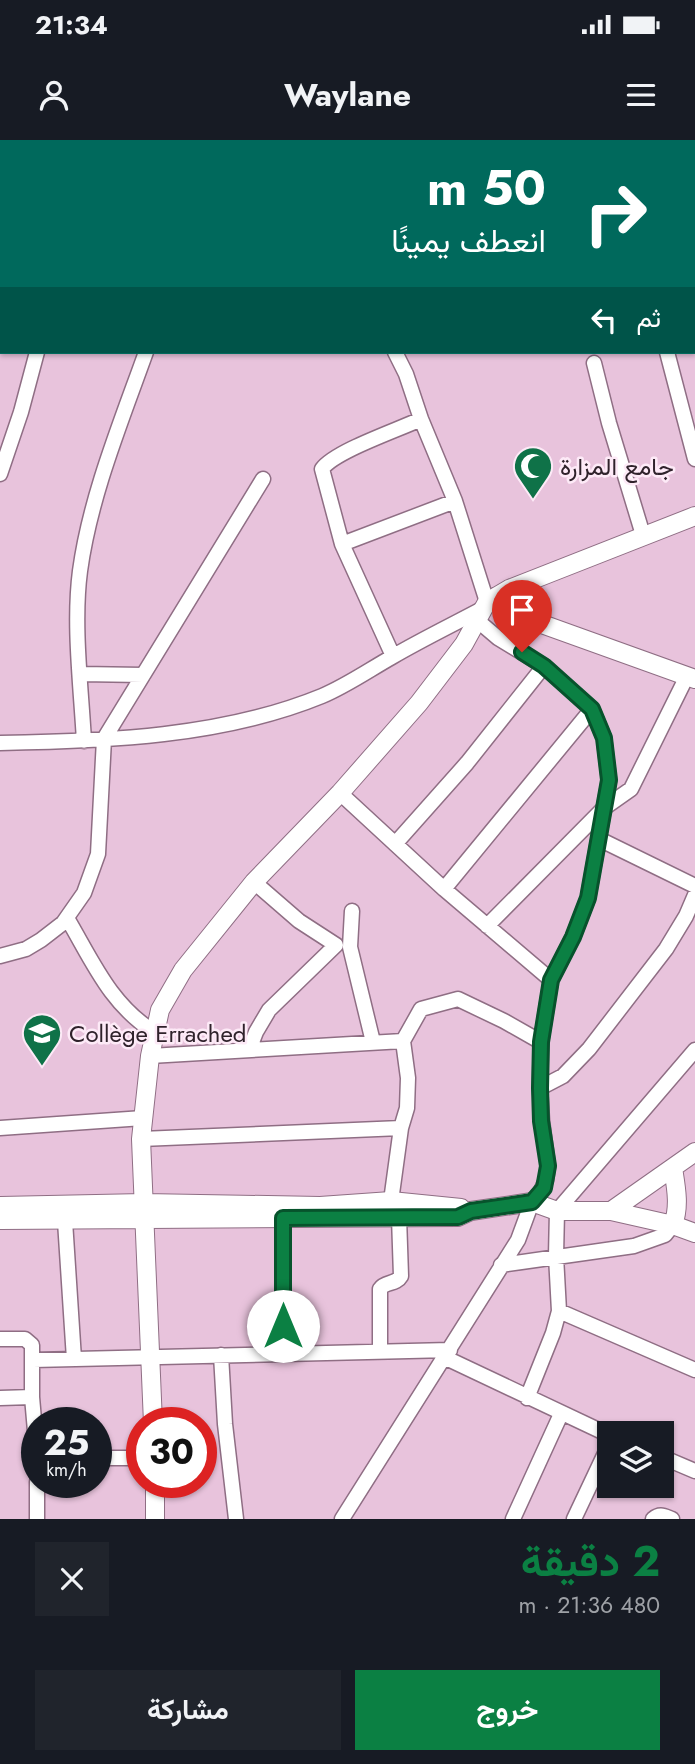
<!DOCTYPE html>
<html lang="ar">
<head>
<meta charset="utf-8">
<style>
	:root { --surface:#171b24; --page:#20242c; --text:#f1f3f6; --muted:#9ea1a6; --accent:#0b8043 }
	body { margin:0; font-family:Jost,Vazirmatn,sans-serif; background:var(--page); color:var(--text); direction:rtl; height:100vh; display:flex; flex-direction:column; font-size:26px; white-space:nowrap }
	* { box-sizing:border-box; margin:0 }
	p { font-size:23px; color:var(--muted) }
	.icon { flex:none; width:38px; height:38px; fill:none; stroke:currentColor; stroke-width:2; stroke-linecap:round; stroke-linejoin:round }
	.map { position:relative; height:1379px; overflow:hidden; direction:ltr }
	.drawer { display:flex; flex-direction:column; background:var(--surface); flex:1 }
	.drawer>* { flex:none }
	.hud { position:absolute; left:0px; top:0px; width:696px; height:214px; box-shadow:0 2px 5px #0004; direction:rtl; background:#00695c; color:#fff; overflow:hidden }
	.tools { position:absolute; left:597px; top:1281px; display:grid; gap:14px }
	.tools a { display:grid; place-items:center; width:77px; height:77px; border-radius:0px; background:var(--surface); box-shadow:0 2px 5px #0004; font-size:35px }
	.speed { position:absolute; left:21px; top:1267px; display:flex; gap:14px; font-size:35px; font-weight:700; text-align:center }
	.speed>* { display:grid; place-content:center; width:91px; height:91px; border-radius:50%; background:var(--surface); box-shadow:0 2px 5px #0004; line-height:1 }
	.speed small { font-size:18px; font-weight:400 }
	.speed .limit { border:10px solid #d22; background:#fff; color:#111 }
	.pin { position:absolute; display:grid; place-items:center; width:60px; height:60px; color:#fff; margin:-72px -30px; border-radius:50% 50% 50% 0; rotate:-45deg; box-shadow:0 0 7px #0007 }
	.pin .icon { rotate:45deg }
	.me { position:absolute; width:77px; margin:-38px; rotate:0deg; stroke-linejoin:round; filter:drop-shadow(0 0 5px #0008) }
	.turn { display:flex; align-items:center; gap:24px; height:147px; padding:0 35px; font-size:32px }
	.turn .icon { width:91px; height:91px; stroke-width:2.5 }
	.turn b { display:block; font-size:49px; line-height:60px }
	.then { display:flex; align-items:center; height:66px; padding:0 35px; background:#0003; gap:14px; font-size:26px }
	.round { display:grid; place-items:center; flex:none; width:74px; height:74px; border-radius:0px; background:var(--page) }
	.headline { display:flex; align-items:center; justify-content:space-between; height:119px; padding:0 35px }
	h1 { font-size:42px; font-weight:700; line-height:52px; color:var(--accent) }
	.action { display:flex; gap:14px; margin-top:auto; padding:14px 35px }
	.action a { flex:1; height:80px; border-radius:0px; background:var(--accent); color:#fff; font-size:28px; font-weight:700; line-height:80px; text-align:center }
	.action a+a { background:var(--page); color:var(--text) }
	.status { display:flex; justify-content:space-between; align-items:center; height:49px; padding:0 35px; background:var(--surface); direction:ltr }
	.status svg { height:19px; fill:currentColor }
	header { display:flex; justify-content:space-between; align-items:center; height:91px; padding:0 35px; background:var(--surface); font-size:32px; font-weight:700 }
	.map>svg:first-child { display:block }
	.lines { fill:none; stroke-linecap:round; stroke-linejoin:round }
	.minor-casing { stroke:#8f6e84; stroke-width:17 }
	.tertiary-casing { stroke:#8f6e84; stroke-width:20 }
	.minor { stroke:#fff; stroke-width:14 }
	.tertiary { stroke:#fff; stroke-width:18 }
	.route-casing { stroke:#07532c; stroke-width:18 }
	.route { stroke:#0b8043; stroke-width:12 }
	.labels { text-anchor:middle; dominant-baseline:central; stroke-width:5; stroke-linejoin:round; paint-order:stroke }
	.poi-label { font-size:24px; fill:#2f222b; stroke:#fdeaf7; text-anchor:start }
</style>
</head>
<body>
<div class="status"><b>21:34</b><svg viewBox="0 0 49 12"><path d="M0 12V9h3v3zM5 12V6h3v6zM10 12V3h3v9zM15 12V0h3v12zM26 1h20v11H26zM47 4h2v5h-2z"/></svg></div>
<header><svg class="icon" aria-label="menu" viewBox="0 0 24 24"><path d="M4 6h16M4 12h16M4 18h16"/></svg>Waylane<svg class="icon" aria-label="person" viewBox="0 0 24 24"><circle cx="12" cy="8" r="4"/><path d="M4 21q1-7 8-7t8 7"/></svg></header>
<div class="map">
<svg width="695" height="1379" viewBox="0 0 695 1379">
	<rect width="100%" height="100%" fill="#e8c3dc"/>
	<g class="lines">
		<g class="minor-casing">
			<path id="minor" d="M 289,0 L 294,2
				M 625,0 L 626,2
				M 144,2 L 146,0
				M 159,2 L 159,0
				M 233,2 L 233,0
				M 374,2 L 377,0
				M 0,136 L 2,135
				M 395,212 L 406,234 L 421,279 L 455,361 L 487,462
				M 667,212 L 695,319
				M 594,223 L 609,283 L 643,395
				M 0,334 L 21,272 L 37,212
				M 342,404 L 455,361
				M 393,516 L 342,404 L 322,329 C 335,311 398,290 421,279
				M 81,534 L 143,535
				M 84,601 C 81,547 73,484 80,431 C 90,357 121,282 146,212
				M 0,603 C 107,601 222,597 322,556 C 346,546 369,530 392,517 C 421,500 452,485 482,469
				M 340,653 L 444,749 L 551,840
				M 599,699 L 695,746
				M 395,704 L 467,623 L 544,526
				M 444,749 L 592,569
				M 352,771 L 350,807 L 373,902
				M 67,778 C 93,822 110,864 154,892
				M 487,786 L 604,668 L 631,649 L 687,536
				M 0,816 L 26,809 L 41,800 L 63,783 L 84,753 L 98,714 L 104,599 L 263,339
				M 249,910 L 256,892 L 269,870 L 336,805 L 299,781 L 254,742
				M 150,916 L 403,901
				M 540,948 L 563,936 L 589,909 L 666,809 L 686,776 L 695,755
				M 0,988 L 143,978
				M 141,999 L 401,988
				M 391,1061 L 401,988 L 407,968 L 408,938 L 403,901 L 421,869 L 458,859 L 504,881 L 541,902
				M 283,1078 L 283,1213
				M 65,1081 L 74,1219
				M 501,1125 L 634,1106 L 665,1095 L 673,1085
				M 559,1171 L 695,1230
				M 0,1199 L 25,1199 L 32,1205 L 32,1257 L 37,1314
				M 380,1211 L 380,1149 C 385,1141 396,1145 401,1136 L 399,1077
				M 221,1215 L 225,1284 L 236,1379
				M 446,1218 L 609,1295
				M 33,1220 L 450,1210
				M 0,1258 L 32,1257
				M 527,1258 L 553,1193 L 559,1171 L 556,1116 L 557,1071 L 695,910
				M 662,1317 L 695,1331
				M 96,1318 L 142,1318
				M 37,1379 L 37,1342
				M 342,1379 L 518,1100 L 532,1062 L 540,1053 L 546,1040 L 548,1026 L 542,981 L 540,948 L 541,902 L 551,840 L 573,797 L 588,758 L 609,640 L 604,598 L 592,569 L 544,526 L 498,498 L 478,481
				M 513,1379 L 561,1274
				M 574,1379 L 609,1305
				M 653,1379 C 660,1373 664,1376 672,1379"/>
		</g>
		<g class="tertiary-casing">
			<path id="tertiary" d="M 497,456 L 528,479 L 695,539
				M 673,1028 C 676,1047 680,1066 673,1085
				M 0,1066 L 144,1063 L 320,1066 L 391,1061 L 461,1068
				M 611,1071 L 695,1012
				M 0,1080 L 458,1077 L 471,1071 L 532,1062 L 557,1071 L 611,1071 L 673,1085 L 695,1093
				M 153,1283 L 141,999 L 150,916 L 160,870 L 183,830 L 254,742 L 340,653 L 419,563 L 464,504 L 487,462 L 509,449 L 695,376
				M 155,1379 L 155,1342"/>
		</g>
		<use href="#minor" class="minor"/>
		<use href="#tertiary" class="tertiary"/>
	</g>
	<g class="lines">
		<g class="route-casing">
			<path id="route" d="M 283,1186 L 283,1078 L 458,1077 L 471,1071 L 532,1062 L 544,1048 L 548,1026 L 541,981 L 540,948 L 541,902 L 551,840 L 573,797 L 588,758 L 609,640 L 604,598 L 592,569 L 544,526 L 522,512"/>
		</g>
		<use href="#route" class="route"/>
	</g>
	<defs>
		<g id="mosque-pin" transform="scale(2.0125)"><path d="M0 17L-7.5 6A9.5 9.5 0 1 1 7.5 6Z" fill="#0f7248" stroke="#fdeaf7"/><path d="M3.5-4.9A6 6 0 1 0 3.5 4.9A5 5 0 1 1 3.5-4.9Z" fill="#fff"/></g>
		<g id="school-pin" transform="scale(2.0125)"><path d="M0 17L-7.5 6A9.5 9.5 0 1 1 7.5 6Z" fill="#0f7248" stroke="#fdeaf7"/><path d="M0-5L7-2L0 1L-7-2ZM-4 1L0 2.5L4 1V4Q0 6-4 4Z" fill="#fff"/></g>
	</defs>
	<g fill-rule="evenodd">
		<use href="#mosque-pin" x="533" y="326"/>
		<use href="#school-pin" x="42" y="893"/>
	</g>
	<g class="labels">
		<g class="poi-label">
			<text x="560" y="326">جامع المزارة</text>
			<text x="69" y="893">Collège Errached</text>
		</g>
	</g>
</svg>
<div class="tools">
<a><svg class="icon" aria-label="layers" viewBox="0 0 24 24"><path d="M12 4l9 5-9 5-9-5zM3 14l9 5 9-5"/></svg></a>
</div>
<div class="speed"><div>25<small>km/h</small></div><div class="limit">30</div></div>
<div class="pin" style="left:522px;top:512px;background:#d93025"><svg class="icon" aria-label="arrive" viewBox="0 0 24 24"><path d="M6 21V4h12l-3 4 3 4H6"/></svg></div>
<svg class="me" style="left:283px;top:1186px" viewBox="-20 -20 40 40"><circle r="19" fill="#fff"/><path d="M0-13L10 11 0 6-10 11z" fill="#0b8043"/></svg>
<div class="hud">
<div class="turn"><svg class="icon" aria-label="right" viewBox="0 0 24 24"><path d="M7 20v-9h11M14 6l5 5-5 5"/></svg><div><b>50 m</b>انعطف يمينًا</div></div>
<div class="then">ثم<svg class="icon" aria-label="left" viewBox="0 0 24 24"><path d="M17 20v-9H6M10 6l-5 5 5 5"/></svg></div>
</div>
</div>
<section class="drawer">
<div class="headline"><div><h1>2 دقيقة</h1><p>480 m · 21:36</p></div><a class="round"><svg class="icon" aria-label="close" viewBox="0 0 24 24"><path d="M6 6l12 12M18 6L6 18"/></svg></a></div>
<div class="action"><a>خروج</a><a>مشاركة</a></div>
</section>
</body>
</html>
